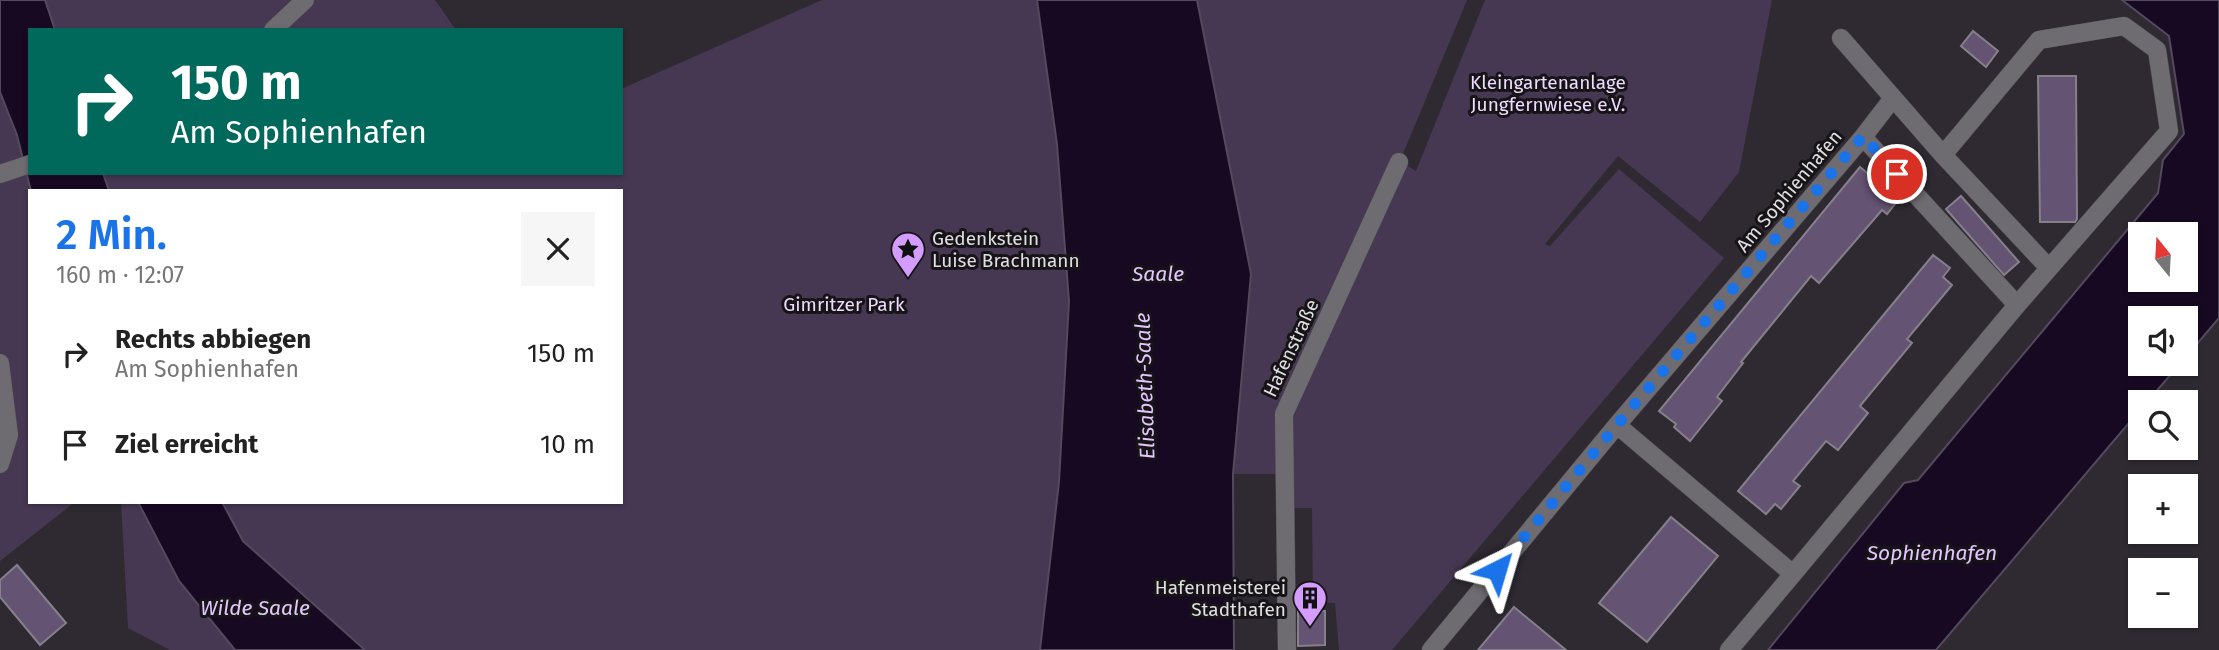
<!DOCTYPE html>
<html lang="de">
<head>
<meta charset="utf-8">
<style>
	:root { --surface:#fff; --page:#f6f6f6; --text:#222; --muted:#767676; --accent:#1a73e8 }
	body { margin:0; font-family:"Fira Sans",sans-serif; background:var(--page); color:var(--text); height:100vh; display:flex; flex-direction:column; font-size:26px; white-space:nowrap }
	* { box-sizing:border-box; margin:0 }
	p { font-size:23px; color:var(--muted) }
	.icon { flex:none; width:38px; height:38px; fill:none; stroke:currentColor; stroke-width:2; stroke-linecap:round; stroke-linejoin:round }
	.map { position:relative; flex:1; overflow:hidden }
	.details { position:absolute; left:28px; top:189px; width:595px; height:315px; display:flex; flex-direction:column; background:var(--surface); border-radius:0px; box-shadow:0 2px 5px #0004 }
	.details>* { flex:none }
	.hud { position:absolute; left:28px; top:28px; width:595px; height:147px; border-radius:0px; box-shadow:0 2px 5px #0004; background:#00695c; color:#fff; overflow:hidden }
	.needle { width:46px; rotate:342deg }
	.buttons { position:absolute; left:2128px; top:222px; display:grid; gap:14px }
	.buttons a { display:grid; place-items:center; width:70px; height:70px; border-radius:0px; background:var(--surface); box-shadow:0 2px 5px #0004; font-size:35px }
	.pin { position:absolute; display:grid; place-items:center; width:60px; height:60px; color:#fff; margin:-30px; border:4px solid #fff; border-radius:50%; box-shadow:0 2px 7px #0007 }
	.me { position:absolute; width:77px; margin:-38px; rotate:40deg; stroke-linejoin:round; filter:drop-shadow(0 0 5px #0008) }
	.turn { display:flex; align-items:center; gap:24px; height:147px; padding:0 28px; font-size:32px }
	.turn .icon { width:91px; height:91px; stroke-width:2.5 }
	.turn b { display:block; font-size:49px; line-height:60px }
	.round { display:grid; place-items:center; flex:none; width:74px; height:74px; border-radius:0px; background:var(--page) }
	.head { display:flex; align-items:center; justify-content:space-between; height:119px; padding:0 28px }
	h1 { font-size:42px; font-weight:600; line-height:52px; color:var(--accent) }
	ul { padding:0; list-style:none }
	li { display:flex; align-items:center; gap:21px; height:91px; padding:0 28px }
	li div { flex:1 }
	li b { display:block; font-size:26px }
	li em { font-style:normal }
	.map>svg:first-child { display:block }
	.green { fill:#463852 }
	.water { fill:#180923; stroke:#54495d; stroke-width:2; fill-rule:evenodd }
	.building { fill:#645372; stroke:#858089; stroke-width:2 }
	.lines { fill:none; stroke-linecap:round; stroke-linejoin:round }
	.minor-casing { stroke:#4b474e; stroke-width:19 }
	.minor { stroke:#6e6c70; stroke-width:18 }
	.route { stroke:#1a73e8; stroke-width:12; stroke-dasharray:0 21.6 }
	.labels { text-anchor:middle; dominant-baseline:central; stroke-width:6; stroke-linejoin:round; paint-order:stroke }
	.park-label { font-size:19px; fill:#eedbfe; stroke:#161417 }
	.street-label { font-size:19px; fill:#e1dee3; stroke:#161417 }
	.poi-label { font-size:19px; fill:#e1dee3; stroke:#161417; text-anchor:start }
	.water-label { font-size:21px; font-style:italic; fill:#e4c5fe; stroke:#161417 }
</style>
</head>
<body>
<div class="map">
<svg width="2219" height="650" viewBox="0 0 2219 650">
	<rect width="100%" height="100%" fill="#2f2a32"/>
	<path class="green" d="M 45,0 L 435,0 L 456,30 L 55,30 Z
		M 822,0 L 1037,0 L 1057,144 L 1069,301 L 1059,482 L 1040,650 L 365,650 L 243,541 L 222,502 L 621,502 L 621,191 L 109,191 L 103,173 L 621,173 L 621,89 Z
		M 1197,0 L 1467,0 L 1400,161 L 1416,171 L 1485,0 L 1772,0 L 1739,172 L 1700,222 L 1618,156 L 1545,244 L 1550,246 L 1619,169 L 1724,258 L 1392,650 L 1339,650 L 1335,603 L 1313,602 L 1312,508 L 1284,508 L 1280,474 L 1233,474 L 1250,274 Z
		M 0,92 L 17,135 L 31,191 L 30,502 L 75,502 L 0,561 Z
		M 121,502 L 138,502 L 179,581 L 235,650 L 170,650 L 128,628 Z"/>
	<path class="water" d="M 0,0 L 45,0 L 55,30 L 30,30 L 30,173 L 103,173 L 109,191 L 31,191 L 17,135 L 0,92 Z
		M 1037,0 L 1197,0 L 1251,274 L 1233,474 L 1234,650 L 1040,650 L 1059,482 L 1069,301 L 1057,144 Z
		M 2122,0 L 2219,0 L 2219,318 L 2186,357 L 2186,318 L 2140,318 L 2140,364 L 2180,364 L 2147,402 L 2140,402 L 2140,410 L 1936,650 L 1768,650 L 1904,483 L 1918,480 L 2158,193 L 2163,160 L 2184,134 L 2169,36 ZM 2140,234 L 2186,234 L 2186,280 L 2140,280 Z
		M 138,502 L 222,502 L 243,541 L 365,650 L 235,650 L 179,581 Z"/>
	<path class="building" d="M 1973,31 L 1998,51 L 1986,67 L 1961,46 Z
		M 2038,76 L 2076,76 L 2077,219 L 2075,222 L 2040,222 Z
		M 1860,167 L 1899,199 L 1887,214 L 1882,210 L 1819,283 L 1811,276 L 1741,362 L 1743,363 L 1717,397 L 1722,401 L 1690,441 L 1674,427 L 1676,424 L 1659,411 Z
		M 1961,196 L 2019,262 L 2004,275 L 1946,209 Z
		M 1933,255 L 1950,268 L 1943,277 L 1952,285 L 1907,339 L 1912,343 L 1860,406 L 1868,413 L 1838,450 L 1826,441 L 1793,481 L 1800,486 L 1781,509 L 1775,504 L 1766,514 L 1738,491 Z
		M 1671,517 L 1718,556 L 1647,642 L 1599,603 Z
		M 17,565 L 66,623 L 40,645 L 0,597 L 0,580 Z
		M 1514,607 L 1566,650 L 1478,650 Z
		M 1298,611 L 1325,611 L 1325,645 L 1298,646 Z"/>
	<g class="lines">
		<g class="minor-casing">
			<path id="minor" d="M 273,30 L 305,0
				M 1841,38 L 1943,155 L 2049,268
				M 1863,137 L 1893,98
				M 1943,155 L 2039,40 L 2124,26 L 2157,50 L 2169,131 L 2017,305
				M 0,174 L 30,164
				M 0,363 L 9,435 L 0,464
				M 1287,650 L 1284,414 L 1399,162
				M 1431,650 L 1617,425 L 1863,137 L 2017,305 L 1793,574 L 1617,425
				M 1729,650 L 1793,574"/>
		</g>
		<use href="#minor" class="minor"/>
	</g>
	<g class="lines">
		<path class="route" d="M 1497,570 L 1617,425 L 1863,136 L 1897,174"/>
	</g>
	<defs>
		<g id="sight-pin" transform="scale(1.75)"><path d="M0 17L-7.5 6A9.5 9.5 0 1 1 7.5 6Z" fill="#d39cfd" stroke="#161417"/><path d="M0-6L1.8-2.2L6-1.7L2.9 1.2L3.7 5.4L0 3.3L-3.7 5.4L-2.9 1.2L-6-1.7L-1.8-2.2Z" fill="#111"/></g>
		<g id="building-pin" transform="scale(1.75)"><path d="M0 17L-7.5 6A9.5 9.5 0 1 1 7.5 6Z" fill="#d39cfd" stroke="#161417"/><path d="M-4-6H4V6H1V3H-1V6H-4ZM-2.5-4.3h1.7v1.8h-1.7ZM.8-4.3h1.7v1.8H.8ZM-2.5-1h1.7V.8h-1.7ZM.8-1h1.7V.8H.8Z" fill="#111"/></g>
	</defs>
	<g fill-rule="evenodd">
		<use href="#sight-pin" x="908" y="249"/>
		<use href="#building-pin" x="1310" y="598"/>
	</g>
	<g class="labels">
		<g class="park-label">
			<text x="1548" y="82">Kleingartenanlage<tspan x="1548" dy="22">Jungfernwiese e.V.</tspan></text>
			<text x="844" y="304">Gimritzer Park</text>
		</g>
		<g class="street-label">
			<text transform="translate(1789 191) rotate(-50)">Am Sophienhafen</text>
			<text transform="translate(1291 348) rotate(-65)">Hafenstraße</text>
		</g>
		<g class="poi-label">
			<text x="932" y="238">Gedenkstein<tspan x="932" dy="22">Luise Brachmann</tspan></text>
			<text x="1286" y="587" text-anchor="end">Hafenmeisterei<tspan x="1286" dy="22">Stadthafen</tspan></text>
		</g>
		<g class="water-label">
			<text x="1158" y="274">Saale</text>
			<text transform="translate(1145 386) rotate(-92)">Elisabeth-Saale</text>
			<text x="1932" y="553">Sophienhafen</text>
			<text x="255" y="608">Wilde Saale</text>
		</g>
	</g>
</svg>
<div class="buttons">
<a><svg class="needle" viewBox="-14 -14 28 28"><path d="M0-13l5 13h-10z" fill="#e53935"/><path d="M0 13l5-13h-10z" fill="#767676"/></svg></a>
<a><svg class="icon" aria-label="sound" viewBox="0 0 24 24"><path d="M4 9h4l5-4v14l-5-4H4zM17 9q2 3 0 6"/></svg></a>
<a><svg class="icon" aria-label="search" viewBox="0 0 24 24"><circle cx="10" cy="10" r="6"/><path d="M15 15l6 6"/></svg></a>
<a>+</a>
<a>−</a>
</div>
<div class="pin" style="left:1897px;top:174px;background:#d93025"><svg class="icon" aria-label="arrive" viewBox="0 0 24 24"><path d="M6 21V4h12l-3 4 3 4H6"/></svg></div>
<svg class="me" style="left:1497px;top:570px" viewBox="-20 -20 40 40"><path d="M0-17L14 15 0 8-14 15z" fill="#1a73e8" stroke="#fff" stroke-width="4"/></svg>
<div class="hud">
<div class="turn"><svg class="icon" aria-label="right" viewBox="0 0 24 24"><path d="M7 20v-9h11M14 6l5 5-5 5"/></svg><div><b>150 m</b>Am Sophienhafen</div></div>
</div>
<section class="details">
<div class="head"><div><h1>2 Min.</h1><p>160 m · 12:07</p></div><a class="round"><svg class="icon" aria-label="close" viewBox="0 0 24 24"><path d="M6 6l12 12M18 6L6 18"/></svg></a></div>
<ul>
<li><svg class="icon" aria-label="right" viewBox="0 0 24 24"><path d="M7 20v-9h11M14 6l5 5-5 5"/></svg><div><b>Rechts abbiegen</b><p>Am Sophienhafen</p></div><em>150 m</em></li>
<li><svg class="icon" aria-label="arrive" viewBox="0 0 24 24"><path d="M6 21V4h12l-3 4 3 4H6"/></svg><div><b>Ziel erreicht</b></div><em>10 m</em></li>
</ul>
</section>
</div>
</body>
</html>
